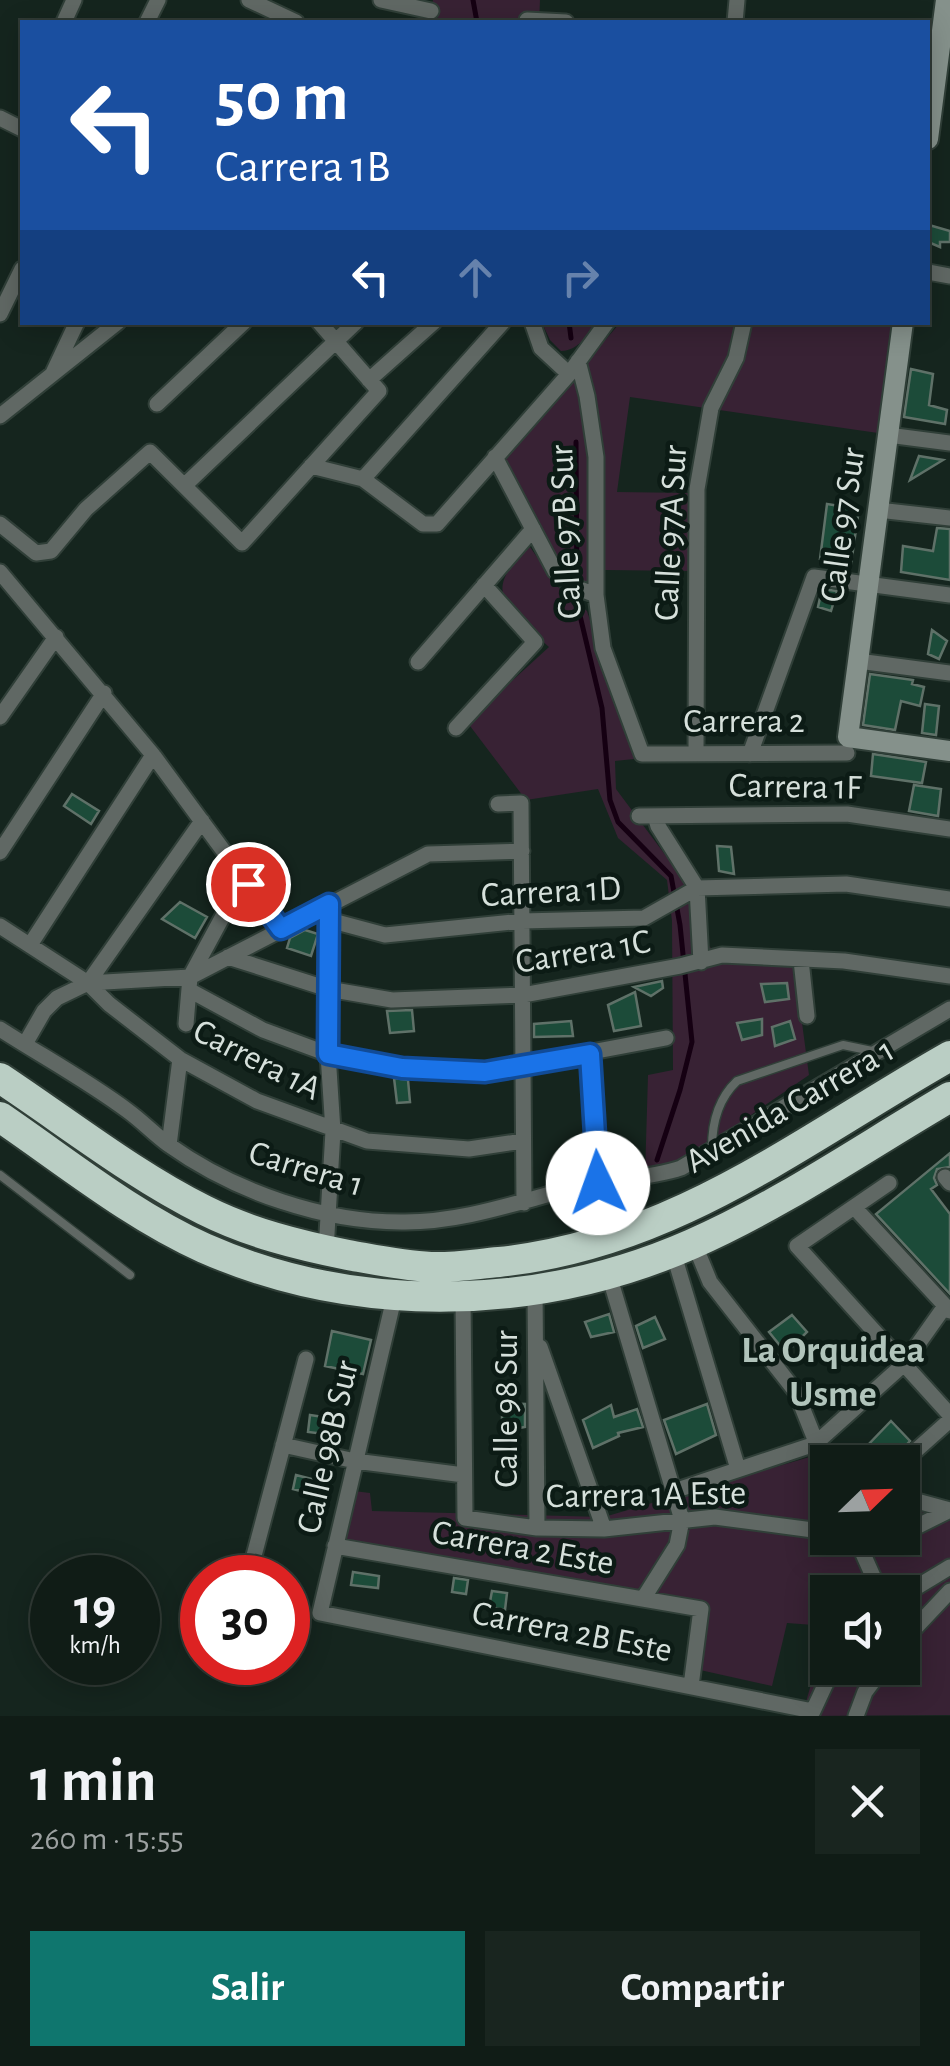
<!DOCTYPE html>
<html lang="es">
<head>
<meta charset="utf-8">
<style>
	:root { --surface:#101c16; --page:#19251f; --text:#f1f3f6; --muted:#9ca1a1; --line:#303a35; --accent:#0f766e }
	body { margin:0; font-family:"Alegreya Sans",sans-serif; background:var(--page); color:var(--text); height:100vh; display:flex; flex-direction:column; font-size:38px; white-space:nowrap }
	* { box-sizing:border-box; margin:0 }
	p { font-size:32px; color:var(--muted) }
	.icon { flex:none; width:55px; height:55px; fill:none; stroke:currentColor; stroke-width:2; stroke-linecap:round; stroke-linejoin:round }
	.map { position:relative; height:1716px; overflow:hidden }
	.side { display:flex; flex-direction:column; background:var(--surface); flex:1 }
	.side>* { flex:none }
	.banner { position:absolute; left:20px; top:20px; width:910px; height:305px; border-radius:0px; box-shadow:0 5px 25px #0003,0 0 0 2px var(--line); background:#1a4fa0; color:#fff; overflow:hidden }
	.needle { width:65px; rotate:67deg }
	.fabs { position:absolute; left:810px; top:1445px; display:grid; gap:20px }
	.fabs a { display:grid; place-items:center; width:110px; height:110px; border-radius:0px; background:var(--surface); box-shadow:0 5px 25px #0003,0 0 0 2px var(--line); font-size:50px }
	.speed { position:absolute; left:30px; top:1555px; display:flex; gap:20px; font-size:50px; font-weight:700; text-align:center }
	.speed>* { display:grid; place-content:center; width:130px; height:130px; border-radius:50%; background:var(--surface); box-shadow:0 5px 25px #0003,0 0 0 2px var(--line); line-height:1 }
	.speed small { font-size:25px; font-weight:400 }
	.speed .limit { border:15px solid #d22; background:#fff; color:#111 }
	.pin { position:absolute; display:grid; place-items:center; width:85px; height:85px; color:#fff; margin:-42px; border:5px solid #fff; border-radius:50%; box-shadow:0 2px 10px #0007 }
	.me { position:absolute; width:110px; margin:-55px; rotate:357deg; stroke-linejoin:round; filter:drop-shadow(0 0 8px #0008) }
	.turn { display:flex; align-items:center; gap:35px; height:210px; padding:0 30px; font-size:45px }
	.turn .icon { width:130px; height:130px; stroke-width:2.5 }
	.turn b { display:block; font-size:70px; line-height:85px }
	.lanes { display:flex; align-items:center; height:95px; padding:0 30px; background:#0003; justify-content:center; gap:50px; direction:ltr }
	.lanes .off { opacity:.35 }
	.round { display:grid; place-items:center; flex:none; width:105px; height:105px; border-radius:0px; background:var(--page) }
	.summary { display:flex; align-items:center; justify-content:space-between; height:170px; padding:0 30px }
	h1 { font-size:60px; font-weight:600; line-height:75px }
	.cta { display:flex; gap:20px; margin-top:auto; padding:20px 30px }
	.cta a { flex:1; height:115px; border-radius:0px; background:var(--accent); color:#fff; font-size:40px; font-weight:600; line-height:115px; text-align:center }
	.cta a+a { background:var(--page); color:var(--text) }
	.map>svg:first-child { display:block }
	.green { fill:#382234 }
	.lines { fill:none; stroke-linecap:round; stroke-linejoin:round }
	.stream { stroke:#150012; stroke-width:5 }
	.building { fill:#1c4b39; stroke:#5f7168; stroke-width:2.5 }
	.lane-casing { stroke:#303f38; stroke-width:11 }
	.street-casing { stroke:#303f38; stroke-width:19 }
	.secondary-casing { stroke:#303f38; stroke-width:24 }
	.highway-casing { stroke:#303f38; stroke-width:34 }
	.lane { stroke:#606864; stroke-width:8 }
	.street { stroke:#606864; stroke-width:15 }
	.secondary { stroke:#85918b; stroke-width:20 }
	.highway { stroke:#bacec4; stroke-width:30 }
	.route-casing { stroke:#114b97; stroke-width:25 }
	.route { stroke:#1a73e8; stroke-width:18 }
	.labels { text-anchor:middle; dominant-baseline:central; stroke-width:9; stroke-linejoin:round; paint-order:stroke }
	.street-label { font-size:35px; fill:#d6e0db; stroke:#0c1b15 }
	.neighbourhood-label { font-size:38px; font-weight:bold; fill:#b1c4bb; stroke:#0c1b15 }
</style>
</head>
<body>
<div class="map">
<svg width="950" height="1716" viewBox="0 0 950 1716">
	<rect width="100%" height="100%" fill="#15251e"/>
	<path class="green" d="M 433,0 L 540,0 L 539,22 L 442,22 L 431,11 Z
		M 542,323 L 598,323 C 588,334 578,351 561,351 L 550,340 Z
		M 620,323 L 893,323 L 878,433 L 630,397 L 617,492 L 690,493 L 690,571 L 605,570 L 605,588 L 580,583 L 555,557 L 504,456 Z
		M 530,547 L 558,587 L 587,611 L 634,759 L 615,761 L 616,789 L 696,896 L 709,946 L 720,957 L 794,963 L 809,1075 L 684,1161 L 645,1176 L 648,1075 L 673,1070 L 672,921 L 667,880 L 618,838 L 598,789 L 526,800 L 467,722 L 549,647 C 510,610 477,593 530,547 Z
		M 813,1456 L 827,1485 L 828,1538 L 902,1538 L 903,1507 L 950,1518 L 950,1715 L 802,1716 L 827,1628 L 828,1668 L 902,1668 L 902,1592 L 828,1592 L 827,1626 L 787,1623 L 772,1686 L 700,1670 L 707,1602 L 344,1539 L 354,1491 L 370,1493 L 372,1511 L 604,1517 Z"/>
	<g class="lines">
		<path class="stream" d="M 473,0 L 477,22
			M 569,322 L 571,338
			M 576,442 L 577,603 L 602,708 L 610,800 L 618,822 L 671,876 L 680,925 L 692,1042 L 680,1090 L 657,1160"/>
	</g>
	<path class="building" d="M 929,225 L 950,231 L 950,242 L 940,242 L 940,247 L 928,242 Z
		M 911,369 L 933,374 L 929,405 L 947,410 L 945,424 L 904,417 Z
		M 919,456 L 943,460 L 910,480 Z
		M 827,504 L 859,509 L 851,564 L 820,559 Z
		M 937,528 L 950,529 L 950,580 L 901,572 L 903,546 L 933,551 Z
		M 822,589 L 837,591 L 831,611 L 818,607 Z
		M 932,630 L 947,641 L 939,659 L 928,654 Z
		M 870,674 L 913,680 L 912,684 L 924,687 L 920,706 L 901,701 L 895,730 L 863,725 Z
		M 925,704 L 939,706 L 936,735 L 922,733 Z
		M 873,754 L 926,762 L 922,783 L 871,776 Z
		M 914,785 L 941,789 L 938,816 L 909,811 Z
		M 72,794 L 99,811 L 91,824 L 64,806 Z
		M 717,846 L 731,847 L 734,874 L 719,871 Z
		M 180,902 L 207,917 L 195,938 L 162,919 Z
		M 305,930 L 318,934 L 311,956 L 287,948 L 290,938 Z
		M 662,981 L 663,988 L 651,996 L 634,987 Z
		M 787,983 L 789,999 L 765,1002 L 761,984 Z
		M 635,992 L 641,1026 L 614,1031 L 608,1005 Z
		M 412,1010 L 414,1031 L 390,1033 L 387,1011 Z
		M 762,1019 L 762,1035 L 742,1040 L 737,1023 Z
		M 571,1021 L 573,1036 L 534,1037 L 534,1024 Z
		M 790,1021 L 795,1039 L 775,1046 L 772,1027 Z
		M 394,1078 L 408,1080 L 410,1102 L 397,1103 Z
		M 950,1153 L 950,1167 L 937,1169 L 934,1178 L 937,1185 L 931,1189 L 950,1214 L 950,1294 L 876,1214 Z
		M 609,1314 L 614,1332 L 591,1337 L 585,1322 Z
		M 792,1315 L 807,1332 L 786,1353 L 769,1332 Z
		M 655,1317 L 665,1339 L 643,1348 L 636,1326 Z
		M 332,1331 L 371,1340 L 363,1374 L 325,1366 Z
		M 502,1403 L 525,1404 L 525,1427 L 502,1431 Z
		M 707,1404 L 716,1435 L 676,1454 L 664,1420 Z
		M 611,1405 L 614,1417 L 637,1409 L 643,1427 L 618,1433 L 619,1436 L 593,1448 L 583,1420 Z
		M 310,1415 L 344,1420 L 342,1436 L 308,1432 Z
		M 891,1421 L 910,1441 L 890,1462 L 885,1462 L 868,1445 Z
		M 296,1475 L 331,1484 L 328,1498 L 293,1489 Z
		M 353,1572 L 379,1576 L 378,1588 L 351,1585 Z
		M 454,1578 L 468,1580 L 466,1594 L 452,1592 Z
		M 492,1591 L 507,1593 L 505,1610 L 489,1607 Z"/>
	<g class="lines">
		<g class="lane-casing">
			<path id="lane" d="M 712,1148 C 712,1123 719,1098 737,1081 L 843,1045 L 872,1051
				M 0,1175 L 130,1275"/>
		</g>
		<g class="street-casing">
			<path id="street" d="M 249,0 L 296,22
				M 381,0 L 431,11
				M 527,20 L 566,22
				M 64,22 L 74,0
				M 147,22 L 158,0
				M 735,22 L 737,0
				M 0,118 L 22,129
				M 928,272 L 950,276
				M 0,314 L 22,269
				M 532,322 L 541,348 L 569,374
				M 578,361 L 587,396 L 596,457 L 596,595 L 603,648 L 642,754 L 847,753
				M 53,373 L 77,322
				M 369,380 L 434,322
				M 157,404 L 244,322
				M 0,416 L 118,322
				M 888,435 L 950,443
				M 495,457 L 555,571 L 572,586 L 596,595
				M 311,466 L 363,479 L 423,524 L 437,524 L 569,374 L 607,322
				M 363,479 L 503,322
				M 185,485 L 356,322
				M 878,510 L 950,518
				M 0,524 L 36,553 L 51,551 L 86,509 L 150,452 L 242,543 L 379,391 L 319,322
				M 0,572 L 153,755 L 281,929
				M 858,661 L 950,673
				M 418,662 L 533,529
				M 0,717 L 56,637
				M 456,728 L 535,642 L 484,585
				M 696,754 L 697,489 L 711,408 L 736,358 L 744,322
				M 750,754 L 814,577 L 950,595
				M 498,804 L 521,803 L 524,1203
				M 639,816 L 847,814 L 950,829
				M 655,816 L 658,826 L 697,888 L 701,962
				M 0,852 L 104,693
				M 329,920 L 385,935 L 522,921 L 644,918 L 697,888 L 846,884 L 950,899
				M 0,926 L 88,983 L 109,1004 L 180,1059 L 257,1101 L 367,1141 L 469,1149 L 523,1141
				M 30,945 L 153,755
				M 228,957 L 328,989 L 392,1000 L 523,995 L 680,966 L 722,955 L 844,961 L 950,976
				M 801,960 L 807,1016
				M 88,983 L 190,977 L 428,854 L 522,851
				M 189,990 L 263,1030 L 328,1054 L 403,1068 L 485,1072 L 666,1038
				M 186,1024 L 190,977 L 230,903
				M 0,1029 C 42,1056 88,1081 128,1111 C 143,1122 155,1135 169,1145 C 235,1192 325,1223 405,1222 C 465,1222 520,1201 577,1187 C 611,1179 648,1179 681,1168 L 950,1009
				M 25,1044 L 44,1011 L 57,998 L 88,983 L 202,821
				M 590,1054 L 598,1183
				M 169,1145 L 180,1059
				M 945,1177 L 950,1183
				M 889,1183 L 797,1246 L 950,1415
				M 854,1207 L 950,1311
				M 694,1243 L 710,1282 L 796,1392 L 828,1472
				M 326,1251 L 333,1131 L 328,1054 L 329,913
				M 673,1252 L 738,1469
				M 609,1275 L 682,1520 L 677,1545 L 643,1599
				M 535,1290 L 537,1528
				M 395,1294 L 320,1613 L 813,1711 L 833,1668
				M 463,1297 L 465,1518 L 537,1528 L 604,1529 L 715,1517 L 828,1532
				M 540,1347 L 604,1529
				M 283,1445 L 355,1461 L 464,1475
				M 902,1463 L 950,1420
				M 674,1491 L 815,1444 L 904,1364 L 945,1306
				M 902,1497 L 950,1510
				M 902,1534 L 950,1510
				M 856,1538 L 880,1592
				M 335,1546 L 701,1609 L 691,1686
				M 251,1567 L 306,1359
				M 902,1596 L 950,1567
				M 902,1642 L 950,1591
				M 856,1716 L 865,1692 L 883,1668"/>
		</g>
		<g class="secondary-casing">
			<path id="secondary" d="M 928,139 L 946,0
				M 903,322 L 848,737 L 950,751"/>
		</g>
		<g class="highway-casing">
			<path id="highway" d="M 0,1078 C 65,1121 135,1176 204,1210 C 250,1233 298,1245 348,1255 C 376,1260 403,1266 431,1267 C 453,1268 476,1264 499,1262 C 674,1244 802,1140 950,1056
				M 0,1117 C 66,1162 131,1215 204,1248 C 358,1316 540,1311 692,1244 C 781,1205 866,1146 950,1097"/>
		</g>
		<use href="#lane" class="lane"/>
		<use href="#street" class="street"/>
		<use href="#secondary" class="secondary"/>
		<use href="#highway" class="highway"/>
	</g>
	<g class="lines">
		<g class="route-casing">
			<path id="route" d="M 248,884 L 281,929 L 329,904 L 328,1054 L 402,1068 L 485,1072 L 590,1054 L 598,1183"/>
		</g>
		<use href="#route" class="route"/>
	</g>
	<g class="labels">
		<g class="street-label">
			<text transform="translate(843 525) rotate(-82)">Calle 97 Sur</text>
			<text transform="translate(566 532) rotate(-93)">Calle 97B Sur</text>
			<text transform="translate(671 533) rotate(-87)">Calle 97A Sur</text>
			<text x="744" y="721">Carrera 2</text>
			<text transform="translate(795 787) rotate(1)">Carrera 1F</text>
			<text transform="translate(551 892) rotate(-3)">Carrera 1D</text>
			<text transform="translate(583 952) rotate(-9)">Carrera 1C</text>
			<text transform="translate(257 1060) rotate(27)">Carrera 1A</text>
			<text transform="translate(790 1106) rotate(-30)">Avenida Carrera 1</text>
			<text transform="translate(306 1169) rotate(17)">Carrera 1</text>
			<text transform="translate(506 1409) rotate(-90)">Calle 98 Sur</text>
			<text transform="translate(328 1447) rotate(-77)">Calle 98B Sur</text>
			<text transform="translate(646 1495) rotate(-1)">Carrera 1A Este</text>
			<text transform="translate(523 1548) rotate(10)">Carrera 2 Este</text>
			<text transform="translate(572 1632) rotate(11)">Carrera 2B Este</text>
		</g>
		<g class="neighbourhood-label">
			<text x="833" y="1351">La Orquidea<tspan x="833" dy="44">Usme</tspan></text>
		</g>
	</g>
</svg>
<div class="fabs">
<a><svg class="needle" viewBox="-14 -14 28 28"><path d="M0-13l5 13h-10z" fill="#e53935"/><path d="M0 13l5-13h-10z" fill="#9ca1a1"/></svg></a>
<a><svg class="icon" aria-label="sound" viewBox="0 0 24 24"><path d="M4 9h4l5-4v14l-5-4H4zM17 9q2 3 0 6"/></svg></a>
</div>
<div class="speed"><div>19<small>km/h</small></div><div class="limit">30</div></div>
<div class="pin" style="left:248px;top:884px;background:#d93025"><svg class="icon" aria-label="arrive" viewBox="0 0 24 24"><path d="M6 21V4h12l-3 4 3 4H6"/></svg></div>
<svg class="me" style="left:598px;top:1183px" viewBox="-20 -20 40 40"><circle r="19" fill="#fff"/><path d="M0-13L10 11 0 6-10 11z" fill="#1a73e8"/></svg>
<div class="banner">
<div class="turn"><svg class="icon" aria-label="left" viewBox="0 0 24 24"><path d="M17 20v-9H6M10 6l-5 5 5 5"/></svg><div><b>50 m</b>Carrera 1B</div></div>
<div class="lanes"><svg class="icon" aria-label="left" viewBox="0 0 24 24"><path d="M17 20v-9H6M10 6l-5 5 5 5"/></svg><svg class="icon off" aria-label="ahead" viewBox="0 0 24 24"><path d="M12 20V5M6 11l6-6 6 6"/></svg><svg class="icon off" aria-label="right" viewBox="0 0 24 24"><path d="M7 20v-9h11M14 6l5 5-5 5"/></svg></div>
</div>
</div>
<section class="side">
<div class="summary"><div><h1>1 min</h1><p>260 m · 15:55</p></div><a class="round"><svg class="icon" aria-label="close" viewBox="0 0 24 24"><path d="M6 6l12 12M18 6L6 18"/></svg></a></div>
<div class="cta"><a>Salir</a><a>Compartir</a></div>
</section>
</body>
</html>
